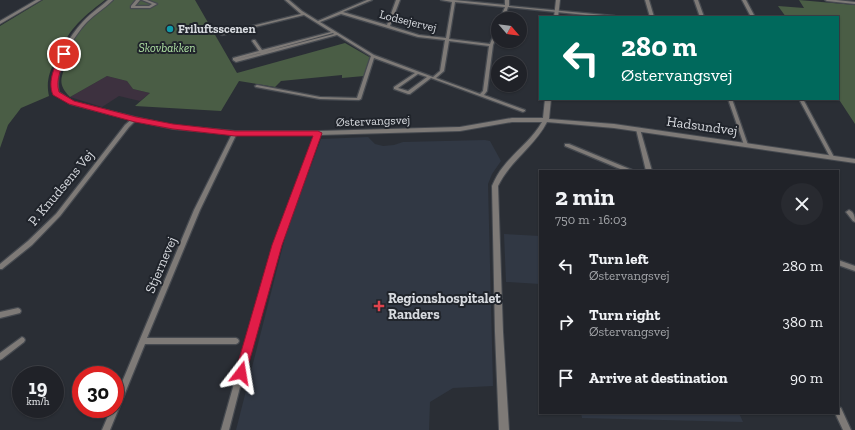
<!DOCTYPE html>
<html lang="en">
<head>
<meta charset="utf-8">
<style>
	:root { --surface:#202228; --page:#282a30; --text:#f1f3f6; --muted:#a2a4a8; --line:#3d3f45 }
	body { margin:0; font-family:"Zilla Slab",serif; background:var(--page); color:var(--text); height:100vh; display:flex; flex-direction:column; font-size:15px; white-space:nowrap }
	* { box-sizing:border-box; margin:0 }
	p { font-size:13px; color:var(--muted) }
	.icon { flex:none; width:22px; height:22px; fill:none; stroke:currentColor; stroke-width:2; stroke-linecap:round; stroke-linejoin:round }
	.map { position:relative; flex:1; overflow:hidden }
	.drawer { position:absolute; left:539px; top:170px; width:300px; height:244px; display:flex; flex-direction:column; background:var(--surface); border-radius:0px; box-shadow:0 1px 3px #0004,0 0 0 1px var(--line) }
	.drawer>* { flex:none }
	.guide { position:absolute; left:539px; top:16px; width:300px; height:84px; border-radius:0px; box-shadow:0 1px 3px #0004,0 0 0 1px var(--line); background:#00695c; color:#fff; overflow:hidden }
	.needle { width:26px; rotate:118deg }
	.fabs { position:absolute; left:491px; top:12px; display:grid; gap:8px }
	.fabs a { display:grid; place-items:center; width:36px; height:36px; border-radius:50%; background:var(--surface); box-shadow:0 1px 3px #0004,0 0 0 1px var(--line); font-size:20px }
	.speed { position:absolute; left:12px; top:366px; display:flex; gap:8px; font-size:20px; font-weight:700; text-align:center }
	.speed>* { display:grid; place-content:center; width:52px; height:52px; border-radius:50%; background:var(--surface); box-shadow:0 1px 3px #0004,0 0 0 1px var(--line); line-height:1 }
	.speed small { font-size:10px; font-weight:400 }
	.speed .limit { border:6px solid #d22; background:#fff; color:#111 }
	.pin { position:absolute; display:grid; place-items:center; width:34px; height:34px; color:#fff; margin:-17px; border:2px solid #fff; border-radius:50%; box-shadow:0 1px 4px #0007 }
	.me { position:absolute; width:44px; margin:-22px; rotate:14deg; stroke-linejoin:round; filter:drop-shadow(0 0 3px #0008) }
	.turn { display:flex; align-items:center; gap:14px; height:84px; padding:0 16px; font-size:18px }
	.turn .icon { width:52px; height:52px; stroke-width:2.5 }
	.turn b { display:block; font-size:28px; line-height:34px }
	.round { display:grid; place-items:center; flex:none; width:42px; height:42px; border-radius:21px; background:var(--page) }
	.overview { display:flex; align-items:center; justify-content:space-between; height:68px; padding:0 16px }
	h1 { font-size:24px; font-weight:700; line-height:30px }
	ul { padding:0; list-style:none }
	li { display:flex; align-items:center; gap:12px; height:56px; padding:0 16px }
	li div { flex:1 }
	li b { display:block; font-size:15px }
	li em { font-style:normal }
	.map>svg:first-child { display:block }
	.commercial { fill:#3d313f }
	.built { fill:#313844 }
	.green { fill:#4a5d45 }
	.lines { fill:none; stroke-linecap:round; stroke-linejoin:round }
	.minor-casing { stroke:#464a50; stroke-width:2.5 }
	.tertiary-casing { stroke:#464a50; stroke-width:2 }
	.minor { fill:#7e7a77; fill-rule:evenodd }
	.tertiary { fill:#7e7a77; fill-rule:evenodd }
	.route { fill:#e11d48; stroke:#92132f }
	.culture-dot { fill:#0f9aa8; stroke:#20242b; stroke-width:1.5 }
	.health-dot { fill:#e0444e; stroke:#20242b; stroke-width:1.5 }
	.labels { text-anchor:middle; dominant-baseline:central; stroke-width:4; stroke-linejoin:round; paint-order:stroke }
	.far-street-label { font-size:12px; fill:#d7dadf; stroke:#20242b }
	.far-poi-label { font-size:12px; font-weight:bold; fill:#d7dadf; stroke:#20242b; text-anchor:start }
	.far-park-label { font-size:12px; font-style:italic; fill:#b0e2a4; stroke:#20242b }
	.street-label { font-size:14px; fill:#d7dadf; stroke:#20242b }
	.poi-label { font-size:14px; font-weight:bold; fill:#d7dadf; stroke:#20242b; text-anchor:start }
</style>
</head>
<body>
<div class="map">
<svg width="855" height="430" viewBox="0 0 855 430">
	<rect width="100%" height="100%" fill="#2a2e35"/>
	<path class="commercial" d="M 107,76 L 127,81 L 133,89 L 150,93 L 140,101 L 119,96 L 102,107 L 70,97 Z"/>
	<path class="built" d="M 368,137 L 375,144 L 383,146 L 394,145 L 403,142 L 485,140 L 490,141 L 501,161 L 492,174 L 488,184 L 493,386 L 453,388 L 430,402 L 429,430 L 236,430 L 288,226 L 321,139 Z
		M 504,234 L 540,236 L 540,284 L 506,282 Z
		M 581,413 L 739,413 L 743,422 L 582,418 Z"/>
	<path class="green" d="M 43,0 L 105,0 C 79,20 68,30 55,61 C 49,73 46,82 49,96 L 21,108 L 8,125 L 0,148 L 0,26 Z
		M 114,0 L 195,0 L 237,73 L 345,43 L 371,58 L 364,76 L 342,78 L 342,75 L 281,81 L 275,87 L 239,81 L 221,111 L 135,106 L 150,93 L 133,89 L 127,81 L 107,76 L 70,97 C 57,84 61,78 67,62 L 64,63 C 68,54 71,44 75,37 C 85,21 100,11 114,0 Z
		M 799,0 L 855,5 L 855,124 L 838,98 L 838,17 L 786,17 L 778,6 L 804,8 Z"/>
	<g class="lines">
		<g class="minor-casing">
			<path id="minor" d="M 136,0 L 140,0 L 135,6 L 149,6 L 152,4 L 142,0 L 147,0 L 157,4 L 150,8 L 131,8 L 131,6 Z
				M 285,0 L 289,0 L 302,11 L 318,21 L 367,0 L 372,0 L 343,12 L 387,25 L 396,0 L 400,0 L 390,26 L 419,35 L 446,38 L 452,2 L 441,0 L 454,0 L 505,5 L 505,0 L 509,0 L 509,6 L 615,16 L 617,17 L 605,17 L 508,7 L 504,19 L 500,19 L 505,7 L 455,2 L 449,39 L 490,44 L 496,29 L 498,28 L 498,33 L 493,45 L 487,91 L 484,95 L 525,110 L 525,111 L 523,112 L 431,78 L 410,94 L 408,94 L 394,89 L 394,87 L 415,73 L 374,58 L 361,99 L 359,100 L 320,99 L 256,87 L 255,86 L 257,85 L 320,97 L 357,98 L 371,56 L 337,35 L 236,62 L 233,60 L 233,58 L 259,51 L 252,41 L 253,40 L 255,40 L 262,50 L 331,32 L 304,15 L 222,35 L 220,34 L 301,14 ZM 341,14 L 418,37 L 445,40 L 440,71 L 433,77 L 374,55 L 320,22 ZM 333,33 L 334,34 L 264,52 ZM 449,41 L 489,46 L 483,91 L 480,94 L 436,78 L 444,71 ZM 260,53 L 261,53 L 237,59 ZM 418,74 L 427,77 L 408,91 L 398,88 Z
				M 645,0 L 649,0 L 654,17 L 650,17 Z
				M 694,0 L 698,0 L 704,17 L 700,17 Z
				M 742,0 L 746,0 L 755,17 L 751,17 Z
				M 825,0 L 836,0 L 855,2 L 855,4 L 827,1 Z
				M 728,99 L 732,99 L 748,145 L 748,146 L 746,146 L 744,145 Z
				M 799,99 L 803,99 L 834,157 L 834,158 L 832,159 L 830,157 Z
				M 133,118 L 135,118 L 137,119 L 129,127 L 60,216 L 32,245 L 2,269 L 0,269 L 0,264 L 28,241 L 56,214 L 125,125 Z
				M 636,128 L 640,128 L 640,129 L 652,171 L 646,171 L 636,129 Z
				M 233,132 L 235,132 L 237,133 L 200,210 L 147,338 L 236,338 L 238,339 L 239,341 L 238,343 L 236,344 L 145,344 L 110,430 L 102,430 L 111,409 L 115,409 L 115,399 L 194,210 Z
				M 316,132 L 318,132 L 320,133 L 280,245 L 250,348 L 229,430 L 221,430 L 244,348 L 274,245 Z
				M 565,144 L 569,144 L 632,170 L 633,171 L 625,171 L 565,146 Z
				M 849,210 C 854,212 855,217 855,222 L 853,221 L 846,212 Z
				M 838,260 L 855,266 L 855,271 L 838,265 Z
				M 18,308 L 20,309 L 21,311 L 20,313 L 0,318 L 0,312 Z
				M 22,337 L 24,338 L 25,340 L 24,342 L 2,359 L 0,360 L 0,353 Z
				M 838,407 L 841,408 L 851,430 L 843,430 L 835,413 L 838,413 Z"/>
		</g>
		<g class="tertiary-casing">
			<path id="tertiary" d="M 36,0 L 41,0 L 0,24 L 0,21 Z
				M 108,0 L 113,0 C 105,8 95,14 87,22 C 72,38 54,70 59,92 L 74,102 L 135,117 L 173,125 L 235,131 L 318,131 L 460,127 L 512,118 L 543,118 L 545,99 L 551,99 L 549,119 L 614,124 L 855,159 L 855,163 L 614,128 L 547,122 C 535,146 510,161 498,186 L 503,332 L 509,430 L 499,430 L 495,332 L 492,186 C 495,179 498,173 503,167 C 515,151 532,140 542,122 L 512,122 L 460,131 L 318,135 L 235,135 L 173,129 L 135,121 L 70,104 L 53,93 C 49,71 66,41 80,25 C 88,15 99,8 108,0 Z
				M 556,0 L 560,0 L 558,17 L 554,17 Z"/>
		</g>
		<use href="#minor" class="minor"/>
		<use href="#tertiary" class="tertiary"/>
	</g>
	<path class="route" d="M 62,53 L 67,54 C 62,67 55,79 59,92 L 74,101 L 136,117 L 173,124 L 235,131 L 318,131 L 322,133 L 282,245 L 245,377 L 241,379 L 236,377 L 235,373 L 272,245 L 313,136 L 235,136 L 173,129 L 135,122 L 69,104 L 53,95 C 47,81 55,65 62,53 Z"/>
	<circle class="culture-dot" cx="170" cy="29" r="4"/>
	<path class="health-dot" d="M377 300h4v4h4v4h-4v4h-4v-4h-4v-4h4z"/>
	<g class="labels">
		<g class="far-street-label">
			<text transform="translate(408 21) rotate(14)">Lodsejervej</text>
			<text transform="translate(373 121) rotate(-2)">Østervangsvej</text>
		</g>
		<g class="far-poi-label">
			<text x="178" y="29">Friluftsscenen</text>
		</g>
		<g class="far-park-label">
			<text x="167" y="48">Skovbakken</text>
		</g>
		<g class="street-label">
			<text transform="translate(702 126) rotate(8)">Hadsundvej</text>
			<text transform="translate(61 188) rotate(-50)">P. Knudsens Vej</text>
			<text transform="translate(161 265) rotate(-67)">Stjernevej</text>
		</g>
		<g class="poi-label">
			<text x="388" y="298">Regionshospitalet<tspan x="388" dy="16">Randers</tspan></text>
		</g>
	</g>
</svg>
<div class="fabs">
<a><svg class="needle" viewBox="-14 -14 28 28"><path d="M0-13l5 13h-10z" fill="#e53935"/><path d="M0 13l5-13h-10z" fill="#a2a4a8"/></svg></a>
<a><svg class="icon" aria-label="layers" viewBox="0 0 24 24"><path d="M12 4l9 5-9 5-9-5zM3 14l9 5 9-5"/></svg></a>
</div>
<div class="speed"><div>19<small>km/h</small></div><div class="limit">30</div></div>
<div class="pin" style="left:64px;top:54px;background:#d93025"><svg class="icon" aria-label="arrive" viewBox="0 0 24 24"><path d="M6 21V4h12l-3 4 3 4H6"/></svg></div>
<svg class="me" style="left:241px;top:373px" viewBox="-20 -20 40 40"><path d="M0-17L14 15 0 8-14 15z" fill="#e11d48" stroke="#fff" stroke-width="4"/></svg>
<div class="guide">
<div class="turn"><svg class="icon" aria-label="left" viewBox="0 0 24 24"><path d="M17 20v-9H6M10 6l-5 5 5 5"/></svg><div><b>280 m</b>Østervangsvej</div></div>
</div>
<section class="drawer">
<div class="overview"><div><h1>2 min</h1><p>750 m · 16:03</p></div><a class="round"><svg class="icon" aria-label="close" viewBox="0 0 24 24"><path d="M6 6l12 12M18 6L6 18"/></svg></a></div>
<ul>
<li><svg class="icon" aria-label="left" viewBox="0 0 24 24"><path d="M17 20v-9H6M10 6l-5 5 5 5"/></svg><div><b>Turn left</b><p>Østervangsvej</p></div><em>280 m</em></li>
<li><svg class="icon" aria-label="right" viewBox="0 0 24 24"><path d="M7 20v-9h11M14 6l5 5-5 5"/></svg><div><b>Turn right</b><p>Østervangsvej</p></div><em>380 m</em></li>
<li><svg class="icon" aria-label="arrive" viewBox="0 0 24 24"><path d="M6 21V4h12l-3 4 3 4H6"/></svg><div><b>Arrive at destination</b></div><em>90 m</em></li>
</ul>
</section>
</div>
</body>
</html>
